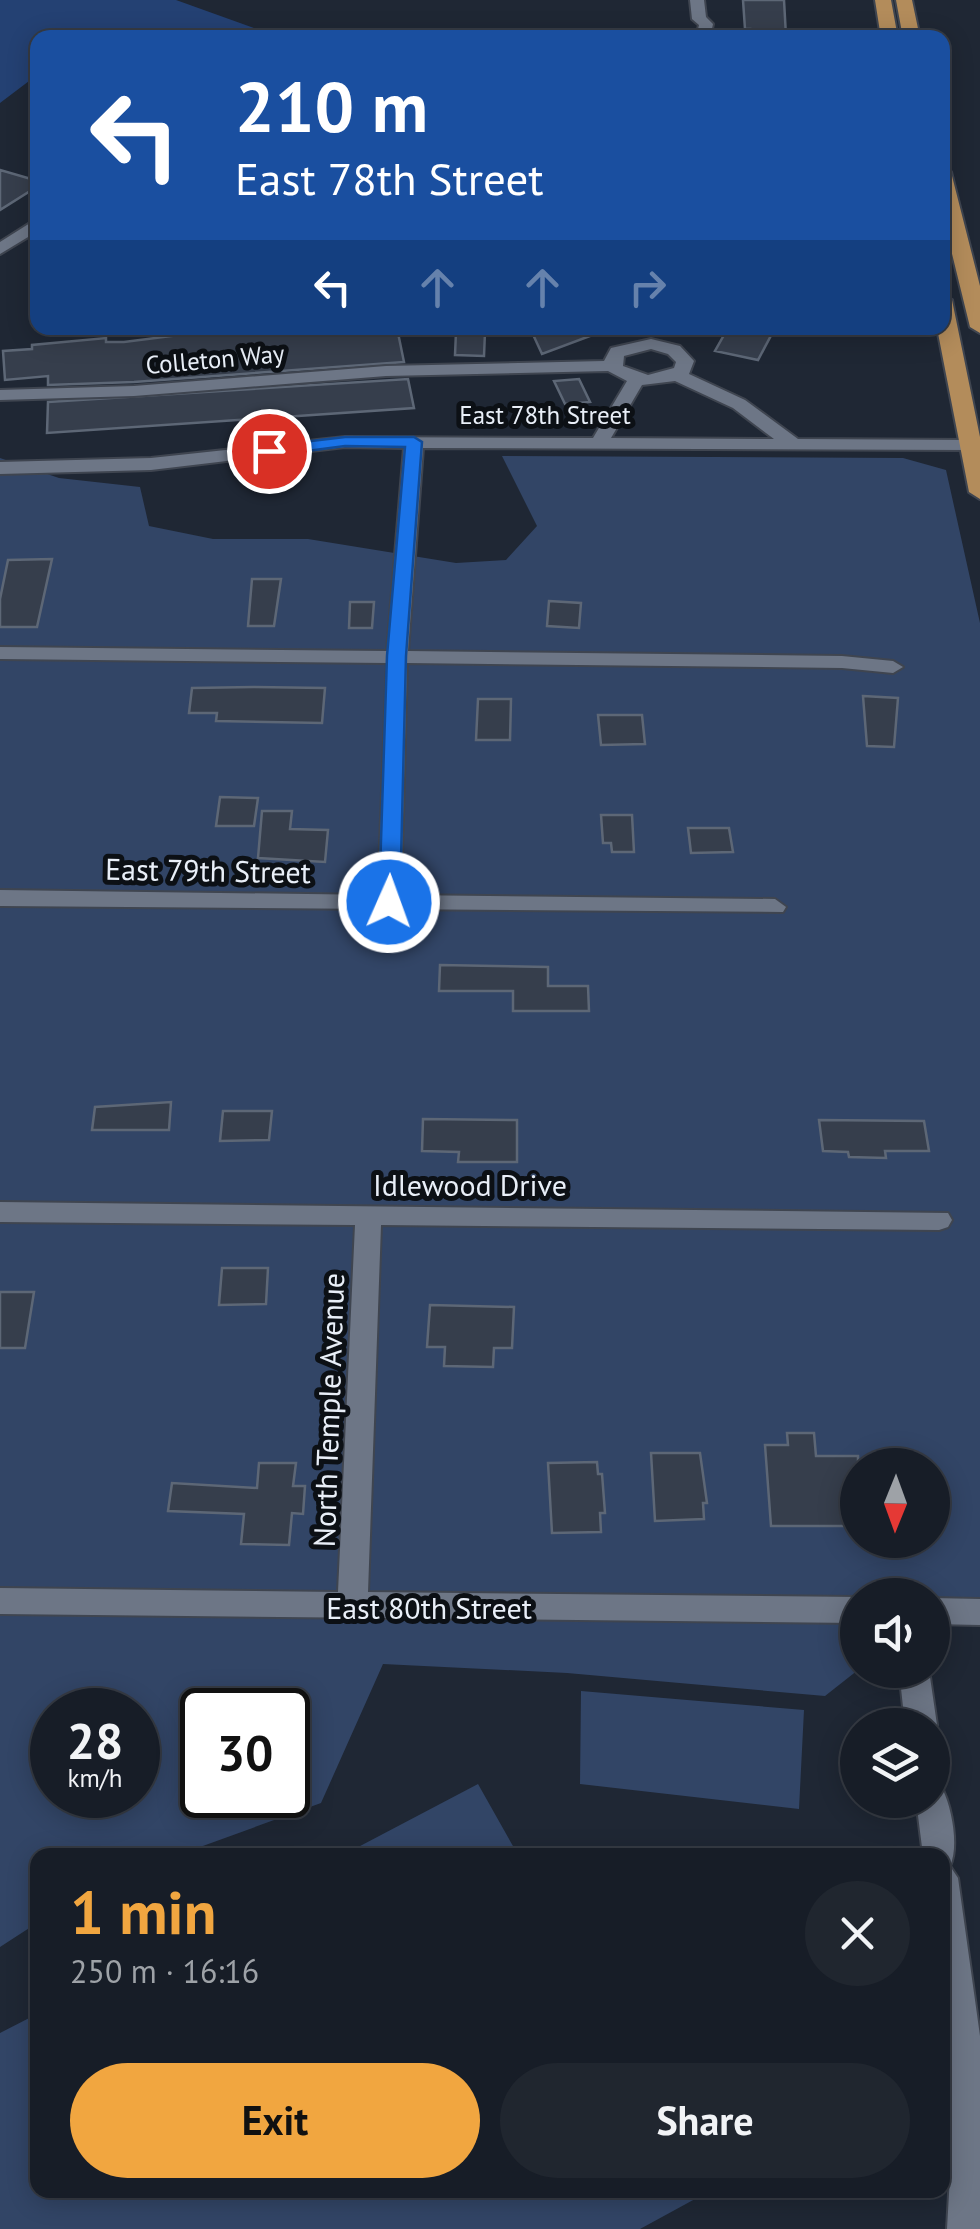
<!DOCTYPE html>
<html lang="en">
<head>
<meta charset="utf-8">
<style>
	:root { --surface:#171d27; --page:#20262f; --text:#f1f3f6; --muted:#9ea2a7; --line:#363b44; --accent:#f1a640 }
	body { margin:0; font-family:"PT Sans",sans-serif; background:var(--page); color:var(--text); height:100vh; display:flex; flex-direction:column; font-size:38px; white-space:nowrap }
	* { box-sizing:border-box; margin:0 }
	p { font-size:32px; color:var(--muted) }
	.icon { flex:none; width:55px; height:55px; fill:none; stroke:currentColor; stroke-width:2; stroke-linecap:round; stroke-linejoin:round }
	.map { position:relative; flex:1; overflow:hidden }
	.drawer { position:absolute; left:30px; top:1848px; width:920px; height:350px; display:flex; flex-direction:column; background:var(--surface); border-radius:20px; box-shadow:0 5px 25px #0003,0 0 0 2px var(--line) }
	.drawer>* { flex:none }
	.banner { position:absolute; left:30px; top:30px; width:920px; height:305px; border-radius:20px; box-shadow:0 5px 25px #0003,0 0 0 2px var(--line); background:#1a4fa0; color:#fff; overflow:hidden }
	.needle { width:65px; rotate:181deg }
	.controls { position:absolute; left:840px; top:1448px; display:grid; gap:20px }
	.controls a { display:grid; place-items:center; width:110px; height:110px; border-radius:50%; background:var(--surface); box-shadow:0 5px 25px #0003,0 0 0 2px var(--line); font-size:50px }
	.speed { position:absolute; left:30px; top:1688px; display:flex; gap:20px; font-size:50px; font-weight:700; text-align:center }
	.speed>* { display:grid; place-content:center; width:130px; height:130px; border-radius:50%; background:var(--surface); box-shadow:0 5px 25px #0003,0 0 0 2px var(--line); line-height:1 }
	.speed small { font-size:25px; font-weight:400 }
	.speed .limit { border:5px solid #111; border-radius:15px; background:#fff; color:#111 }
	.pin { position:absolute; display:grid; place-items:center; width:85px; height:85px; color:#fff; margin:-42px; border:5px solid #fff; border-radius:50%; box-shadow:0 2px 10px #0007 }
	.me { position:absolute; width:110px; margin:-55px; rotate:2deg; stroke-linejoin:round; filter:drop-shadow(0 0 8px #0008) }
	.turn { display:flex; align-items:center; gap:35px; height:210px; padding:0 40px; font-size:45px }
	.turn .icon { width:130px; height:130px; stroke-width:2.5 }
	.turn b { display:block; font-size:70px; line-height:85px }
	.lanes { display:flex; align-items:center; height:95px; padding:0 40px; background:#0003; justify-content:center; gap:50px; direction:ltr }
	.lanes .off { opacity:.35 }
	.round { display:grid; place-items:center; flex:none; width:105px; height:105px; border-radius:52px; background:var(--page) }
	.summary { display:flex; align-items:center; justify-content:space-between; height:170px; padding:0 40px }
	h1 { font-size:60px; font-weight:800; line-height:75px; color:var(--accent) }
	.cta { display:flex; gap:20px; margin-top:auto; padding:20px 40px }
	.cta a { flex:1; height:115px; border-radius:60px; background:var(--accent); color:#111; font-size:40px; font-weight:800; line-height:115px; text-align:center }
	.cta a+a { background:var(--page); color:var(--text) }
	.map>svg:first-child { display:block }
	.green { fill:#324566; fill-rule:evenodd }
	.water { fill:#244173 }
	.building { fill:#363e4c; stroke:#5d6776; stroke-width:2.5 }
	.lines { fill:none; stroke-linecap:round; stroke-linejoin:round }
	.street-casing { stroke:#3f4550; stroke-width:4 }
	.primary-casing { stroke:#3f4550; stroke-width:4 }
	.street { fill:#6d7686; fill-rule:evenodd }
	.primary { fill:#b38c5b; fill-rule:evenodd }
	.route { fill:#1a73e8; stroke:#114b97; stroke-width:2.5 }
	.labels { text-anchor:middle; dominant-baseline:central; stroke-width:10; stroke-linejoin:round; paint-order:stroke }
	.far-street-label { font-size:25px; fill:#e9eff8; stroke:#0c1015 }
	.street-label { font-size:30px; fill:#e9eff8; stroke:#0c1015 }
</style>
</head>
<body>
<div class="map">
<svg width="980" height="2229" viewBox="0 0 980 2229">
	<rect width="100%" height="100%" fill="#1f2734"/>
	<path class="green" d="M 502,456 L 903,458 L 946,470 L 980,623 L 980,1610 L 933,1632 L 932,1595 L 858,1595 L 858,1670 L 825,1696 L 567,1673 L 383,1664 L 321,1803 L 178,1855 L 38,1855 L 37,1923 L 0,1947 L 0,458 L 59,478 L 140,487 L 149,526 L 213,539 L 308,539 L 456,563 L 506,560 L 537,526 ZM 858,1465 L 932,1465 L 932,1540 L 858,1540 ZM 52,1710 L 138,1710 L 138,1795 L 52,1795 ZM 202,1710 L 288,1710 L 288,1795 L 202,1795 Z
		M 581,1691 L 804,1710 L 799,1809 L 580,1784 Z
		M 478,1784 L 518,1855 L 343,1855 Z
		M 37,2014 L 38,2190 L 704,2190 L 706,2193 L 640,2229 L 0,2229 L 0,2033 Z"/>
	<path class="water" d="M 0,0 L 176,0 L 279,37 L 38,38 L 37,75 L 0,103 Z"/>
	<path class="building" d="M 743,0 L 784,0 L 786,36 L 749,34 L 750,29 L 745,29 Z
		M 0,170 L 38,181 L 38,186 L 0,210 Z
		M 234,328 L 397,328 L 404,362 L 134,382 L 48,385 L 48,376 L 5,380 L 3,351 L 32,349 L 32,345 L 106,338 L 106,342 L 124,342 Z
		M 530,328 L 605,328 L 606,330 L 542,354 Z
		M 728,328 L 775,328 L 758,360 L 715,351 Z
		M 456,332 L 485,332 L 484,356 L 455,355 Z
		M 408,379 L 414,408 L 47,433 L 48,402 Z
		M 579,379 L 590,402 L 565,404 L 554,381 Z
		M 52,559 L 37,627 L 0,627 L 0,599 L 8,560 Z
		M 252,579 L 281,579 L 274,626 L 248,626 Z
		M 549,601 L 581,603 L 579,628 L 547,626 Z
		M 350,602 L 374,602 L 372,628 L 349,628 Z
		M 254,687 L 325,688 L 322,723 L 216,721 L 217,713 L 189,713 L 192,688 Z
		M 863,696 L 898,698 L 894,747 L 867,746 Z
		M 478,699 L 511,699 L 510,740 L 476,740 Z
		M 598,715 L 642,715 L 645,744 L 601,745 Z
		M 220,797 L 258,798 L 254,826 L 216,826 Z
		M 262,811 L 292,811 L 290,829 L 328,830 L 325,862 L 258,858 Z
		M 601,815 L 632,815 L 634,852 L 612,852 L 611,843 L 603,843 Z
		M 688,828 L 729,828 L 733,852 L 691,853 Z
		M 440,965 L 548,967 L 548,986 L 588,986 L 589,1011 L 513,1011 L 513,991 L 439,991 Z
		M 171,1102 L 169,1130 L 92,1130 L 95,1107 Z
		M 223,1111 L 272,1111 L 269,1140 L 220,1141 Z
		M 423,1119 L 517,1120 L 517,1162 L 458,1162 L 459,1152 L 422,1151 Z
		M 819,1120 L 924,1121 L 929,1151 L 885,1151 L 886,1158 L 849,1157 L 848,1152 L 823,1151 Z
		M 222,1268 L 268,1268 L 266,1304 L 219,1305 Z
		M 0,1292 L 34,1292 L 25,1348 L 0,1348 Z
		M 430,1305 L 514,1307 L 512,1348 L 494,1348 L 493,1367 L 444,1366 L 445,1347 L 427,1347 Z
		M 787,1433 L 814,1433 L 816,1456 L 858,1456 L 858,1526 L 771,1526 L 765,1445 L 788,1445 Z
		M 651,1453 L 700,1453 L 707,1503 L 703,1503 L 704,1519 L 655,1521 Z
		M 597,1462 L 598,1474 L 602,1474 L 605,1513 L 600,1513 L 601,1532 L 552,1533 L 548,1463 Z
		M 259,1463 L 296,1463 L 293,1486 L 305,1486 L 303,1514 L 292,1513 L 289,1545 L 241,1544 L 244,1514 L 168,1511 L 172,1483 L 257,1488 Z"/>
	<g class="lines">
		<g class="street-casing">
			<path id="street" d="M 690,0 L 704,0 L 706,17 L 713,24 L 710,38 L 696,38 L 699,25 L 692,19 Z
				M 38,218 L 38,231 L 0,254 L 0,242 Z
				M 651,339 L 680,346 L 694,361 L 689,374 L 745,400 L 798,439 L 971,440 L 980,445 L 971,450 L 423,448 L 408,651 L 842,656 L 893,661 L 903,667 L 893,673 L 842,668 L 407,663 L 401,895 L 775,899 L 786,907 L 783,912 L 0,906 L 0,890 L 378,895 L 387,663 L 0,659 L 0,647 L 387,651 L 404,448 L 345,447 L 151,470 L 0,474 L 0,462 L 151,458 L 345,437 L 593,438 L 627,381 L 608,371 L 386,376 L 134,396 L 0,400 L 0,390 L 134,386 L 386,366 L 604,361 L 611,348 ZM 651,349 L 668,354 L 676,362 L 674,368 L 648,375 L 623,366 L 624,356 ZM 675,381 L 733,408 L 774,439 L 611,438 L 642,385 Z
				M 0,1202 L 948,1213 L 952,1220 L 948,1227 L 939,1230 L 381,1225 L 368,1592 L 858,1597 L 858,1623 L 0,1614 L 0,1588 L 338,1592 L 355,1225 L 0,1222 Z
				M 932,1598 L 980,1599 L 980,1625 L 932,1624 Z
				M 899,1670 L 929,1670 L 937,1725 L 932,1734 L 932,1725 L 905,1725 Z
				M 932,1786 L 943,1790 C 952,1809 959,1847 950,1866 L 958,1878 L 980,2036 L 980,2229 L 947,2229 L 952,2141 L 942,2005 L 942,1855 L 923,1855 L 916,1800 L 932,1800 Z"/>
		</g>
		<g class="primary-casing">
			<path id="primary" d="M 875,0 L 891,0 L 898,38 L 881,38 Z
				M 896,0 L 912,0 L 920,38 L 903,38 Z
				M 942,167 L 951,172 L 980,286 L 980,333 L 970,327 L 942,213 Z
				M 942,294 L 952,300 L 980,437 L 980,499 L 969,492 L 937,328 L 942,328 Z"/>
		</g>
		<use href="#street" class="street"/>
		<use href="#primary" class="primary"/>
	</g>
	<path class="route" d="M 345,437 L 414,437 L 422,442 L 406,656 L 400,902 L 389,909 L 379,902 L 387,656 L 405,447 L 345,446 L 269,456 L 260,451 L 269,446 Z"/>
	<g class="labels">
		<g class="far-street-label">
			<text transform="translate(215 359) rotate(-5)">Colleton Way</text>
			<text x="545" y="415">East 78th Street</text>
		</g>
		<g class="street-label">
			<text transform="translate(208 870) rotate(1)">East 79th Street</text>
			<text x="470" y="1184">Idlewood Drive</text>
			<text transform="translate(328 1410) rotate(-88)">North Temple Avenue</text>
			<text x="429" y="1607">East 80th Street</text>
		</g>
	</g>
</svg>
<div class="controls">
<a><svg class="needle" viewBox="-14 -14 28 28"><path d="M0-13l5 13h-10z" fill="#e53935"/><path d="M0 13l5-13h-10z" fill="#9ea2a7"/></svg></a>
<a><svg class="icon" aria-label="sound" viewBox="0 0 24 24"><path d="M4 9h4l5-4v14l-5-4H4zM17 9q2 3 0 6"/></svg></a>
<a><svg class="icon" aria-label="layers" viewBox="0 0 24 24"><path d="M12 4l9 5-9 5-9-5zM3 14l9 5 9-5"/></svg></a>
</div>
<div class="speed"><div>28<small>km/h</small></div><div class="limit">30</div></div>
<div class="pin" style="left:269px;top:451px;background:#d93025"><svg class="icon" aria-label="arrive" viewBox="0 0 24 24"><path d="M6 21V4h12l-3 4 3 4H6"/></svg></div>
<svg class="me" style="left:389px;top:902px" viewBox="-20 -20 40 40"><circle r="17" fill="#1a73e8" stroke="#fff" stroke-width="3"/><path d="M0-11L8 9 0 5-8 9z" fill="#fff"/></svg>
<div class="banner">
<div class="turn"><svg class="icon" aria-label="left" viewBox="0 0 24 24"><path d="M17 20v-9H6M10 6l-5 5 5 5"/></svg><div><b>210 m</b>East 78th Street</div></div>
<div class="lanes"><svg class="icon" aria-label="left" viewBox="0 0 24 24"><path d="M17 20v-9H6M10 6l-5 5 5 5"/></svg><svg class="icon off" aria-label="ahead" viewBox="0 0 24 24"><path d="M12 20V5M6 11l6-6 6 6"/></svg><svg class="icon off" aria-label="ahead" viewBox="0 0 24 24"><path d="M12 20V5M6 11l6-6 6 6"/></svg><svg class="icon off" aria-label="right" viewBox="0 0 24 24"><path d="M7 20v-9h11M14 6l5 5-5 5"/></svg></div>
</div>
<section class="drawer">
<div class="summary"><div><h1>1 min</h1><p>250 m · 16:16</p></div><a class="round"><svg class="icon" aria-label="close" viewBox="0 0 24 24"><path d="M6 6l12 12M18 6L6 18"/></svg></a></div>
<div class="cta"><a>Exit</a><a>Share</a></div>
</section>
</div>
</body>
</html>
